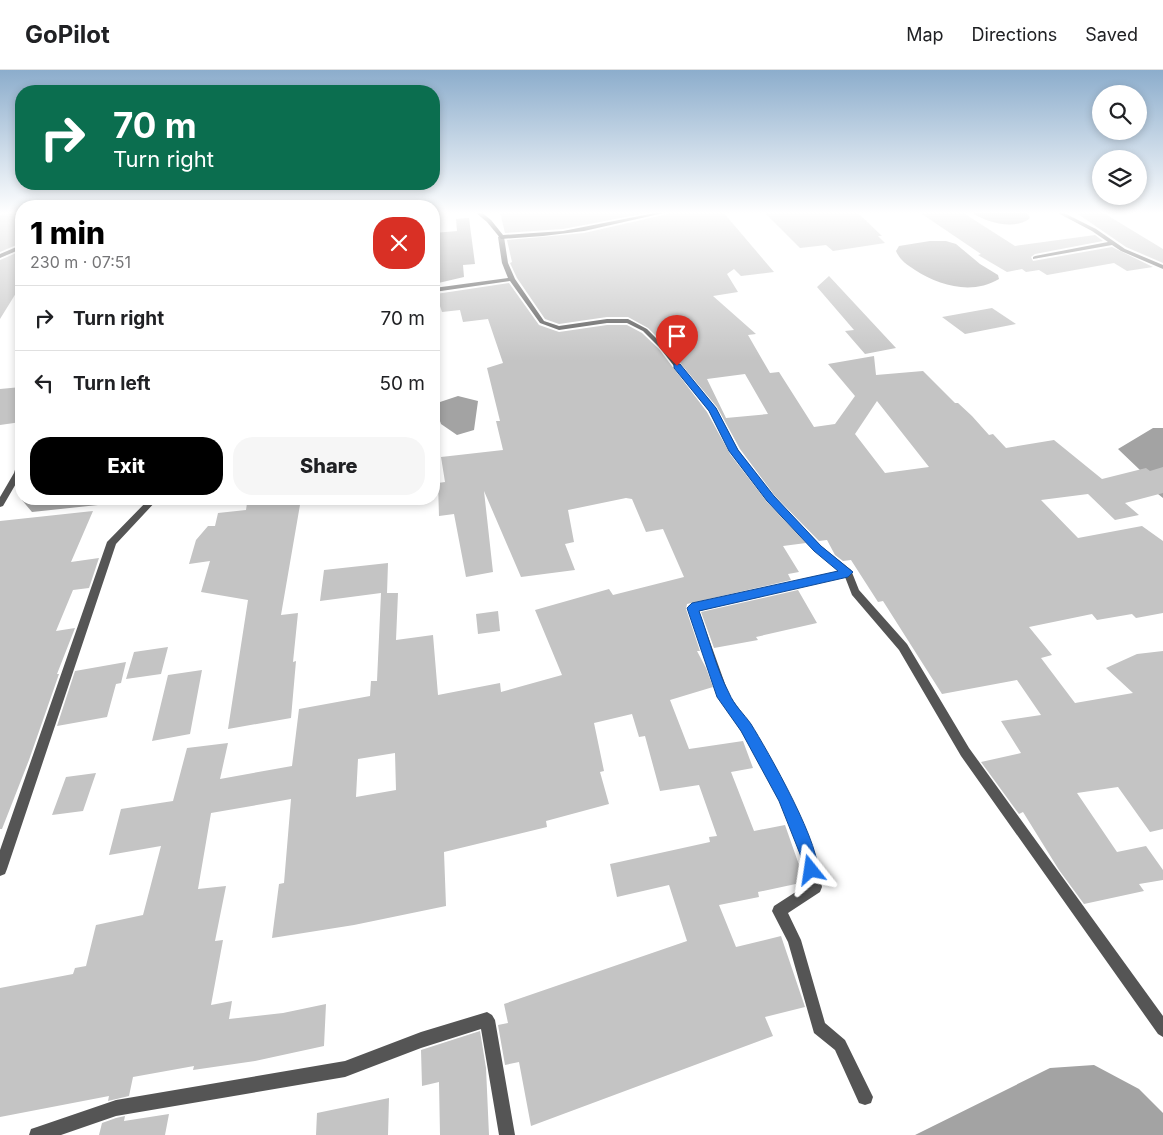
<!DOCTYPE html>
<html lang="en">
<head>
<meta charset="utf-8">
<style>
	:root { --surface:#fff; --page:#f6f6f6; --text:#202124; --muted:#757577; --line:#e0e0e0; --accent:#000 }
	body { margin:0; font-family:Inter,sans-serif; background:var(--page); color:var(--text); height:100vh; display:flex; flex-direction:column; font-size:19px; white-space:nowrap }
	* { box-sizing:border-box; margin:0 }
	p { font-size:16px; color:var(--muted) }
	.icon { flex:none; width:28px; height:28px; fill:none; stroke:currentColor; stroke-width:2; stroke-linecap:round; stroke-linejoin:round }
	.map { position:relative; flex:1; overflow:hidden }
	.details { position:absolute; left:15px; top:130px; width:425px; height:305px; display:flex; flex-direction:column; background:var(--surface); border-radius:20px; box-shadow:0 2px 8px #0003 }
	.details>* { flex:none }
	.banner { position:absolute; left:15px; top:15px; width:425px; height:105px; border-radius:20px; box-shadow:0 2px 8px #0003; background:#0b6e4f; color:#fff; overflow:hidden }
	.buttons { position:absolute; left:1092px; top:15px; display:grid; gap:10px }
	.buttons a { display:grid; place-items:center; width:55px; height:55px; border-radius:50%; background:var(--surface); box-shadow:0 2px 8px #0003; font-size:25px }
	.pin { position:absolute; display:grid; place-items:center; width:42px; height:42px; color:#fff; margin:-51px -21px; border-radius:50% 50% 50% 0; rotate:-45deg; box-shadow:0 0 5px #0007 }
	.pin .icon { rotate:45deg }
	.me { position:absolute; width:55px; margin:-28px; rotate:345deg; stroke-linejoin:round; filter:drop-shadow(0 0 4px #0008) }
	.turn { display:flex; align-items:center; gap:18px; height:105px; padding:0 15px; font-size:22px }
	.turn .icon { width:65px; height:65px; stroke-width:2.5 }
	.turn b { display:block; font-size:35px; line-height:42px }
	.round { display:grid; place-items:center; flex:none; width:52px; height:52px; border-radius:20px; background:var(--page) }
	.overview { display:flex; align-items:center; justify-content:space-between; height:85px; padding:0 15px }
	h1 { font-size:30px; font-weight:800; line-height:38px; color:var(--accent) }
	.action { display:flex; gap:10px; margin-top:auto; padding:10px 15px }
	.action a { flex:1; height:58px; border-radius:20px; background:var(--accent); color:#fff; font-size:20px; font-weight:800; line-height:58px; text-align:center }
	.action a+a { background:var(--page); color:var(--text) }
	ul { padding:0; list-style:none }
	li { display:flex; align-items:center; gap:15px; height:65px; padding:0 15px; border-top:1px solid var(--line) }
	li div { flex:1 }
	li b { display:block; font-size:19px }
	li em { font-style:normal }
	header { display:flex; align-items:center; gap:30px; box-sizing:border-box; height:70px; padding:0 25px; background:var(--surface); border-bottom:1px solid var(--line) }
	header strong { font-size:24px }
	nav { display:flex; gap:28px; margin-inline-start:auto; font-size:18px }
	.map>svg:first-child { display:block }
	.water { fill:#a3a3a3 }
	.building { fill:#c4c4c4; fill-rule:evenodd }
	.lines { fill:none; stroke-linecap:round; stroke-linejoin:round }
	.street { fill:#555; fill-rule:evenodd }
	.secondary { fill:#222; fill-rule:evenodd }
	.route { fill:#1a73e8; stroke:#114b97 }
</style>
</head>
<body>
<header>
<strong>GoPilot</strong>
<nav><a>Map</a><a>Directions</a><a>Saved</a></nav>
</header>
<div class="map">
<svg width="1163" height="1065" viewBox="0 0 1163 1065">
	<rect width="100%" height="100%" fill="#fff"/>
	<path class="water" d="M 971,142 L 1027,142 L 1030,148 C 1015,161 985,152 971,142 Z
		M 469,148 L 475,194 L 463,195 L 464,207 L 434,214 L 434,163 L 457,161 L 456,149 Z
		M 930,171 L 946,171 L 956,174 L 980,194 L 998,205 L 999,209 C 972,225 940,216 915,200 C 906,194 900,190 896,181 L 899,176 Z
		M 458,326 L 478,331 L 474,360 L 457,365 L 441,354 L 434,334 Z
		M 1153,358 L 1163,358 L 1163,428 L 1148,416 L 1141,401 L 1118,379 Z
		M 21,429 L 21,428 L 117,429 L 98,435 L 32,442 Z
		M 1094,995 L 1139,1019 L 1163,1043 L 1163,1065 L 915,1065 L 1050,998 Z"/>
	<path class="building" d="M 500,142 L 652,142 L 563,159 L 505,163 Z
		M 670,142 L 723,142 L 774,202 L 741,206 L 734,199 L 727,204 L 738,222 L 713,226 L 756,264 L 748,265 L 770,303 L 779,302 L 814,357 L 835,354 L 855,326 L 828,294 L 874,286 L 876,305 L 923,301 L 955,333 L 958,333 L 972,346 L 989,365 L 993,364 L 1006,378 L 1054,370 L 1102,409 L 1146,398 L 1150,401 L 1163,397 L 1163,423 L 1125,433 L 1139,445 L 1115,450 L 1088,424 L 1041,430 L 1078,468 L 1142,456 L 1163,471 L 1163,543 L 1136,548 L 1132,544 L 1097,550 L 1092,544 L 1029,557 L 1052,585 L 1041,588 L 1075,633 L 1133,623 L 1106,598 L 1137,584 L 1163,581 L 1163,759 L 1150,762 L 1118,717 L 1077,723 L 1117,782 L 1146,776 L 1163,800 L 1163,810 L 1139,814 L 1144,821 L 1084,834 L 1059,800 L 1023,742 L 1019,744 L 981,692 L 1021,683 L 1001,651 L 1041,645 L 1017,610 L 942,624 L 883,531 L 878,532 L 851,490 L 843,491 L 835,485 L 827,470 L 819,471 L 775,426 L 740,379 L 717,337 L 665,275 L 648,258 L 628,247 L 607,247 L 559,254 L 545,249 L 517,208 L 510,193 L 512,192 L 507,170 L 584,163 L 668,144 ZM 745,304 L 768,344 L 726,348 L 707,309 ZM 877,331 L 929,397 L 885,403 L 855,364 Z
		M 764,142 L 857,142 L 882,166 L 878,166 L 885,173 L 833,181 L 826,175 L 800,178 Z
		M 919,142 L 962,142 L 1015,176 L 1095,165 L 1103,171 L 1035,184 L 1031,187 L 1033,191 L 1112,177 L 1153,197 L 1127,201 L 1114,193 L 1047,205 L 1039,200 L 1026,202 L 1022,199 L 1007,202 L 978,185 L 981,184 Z
		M 1075,142 L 1102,142 L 1163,179 L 1163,193 L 1126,177 Z
		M 21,143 L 21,173 L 0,182 L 0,145 Z
		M 21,181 L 21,215 L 0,249 L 0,190 Z
		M 829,206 L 896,278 L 865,284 L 845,261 L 854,260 L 817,217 Z
		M 509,213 L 539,255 L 559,262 L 607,255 L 627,255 L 642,263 L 659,279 L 707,342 L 730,384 L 767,432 L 806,473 L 783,476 L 799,502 L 788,504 L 791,510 L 687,534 L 686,539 L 700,581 L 697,581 L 706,598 L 713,617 L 670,630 L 689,679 L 743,671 L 753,698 L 731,702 L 754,761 L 785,755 L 805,812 L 758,822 L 759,827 L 719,835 L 736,877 L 781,866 L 805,937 L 765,947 L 773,966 L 531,1056 L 519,992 L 505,995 L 498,955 L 508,953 L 504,934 L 687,871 L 669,815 L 617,827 L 610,794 L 710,772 L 709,767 L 717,766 L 699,715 L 660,721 L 645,666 L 639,667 L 632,644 L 594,653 L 604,701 L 600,702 L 609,734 L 546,751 L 547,757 L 444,782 L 446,836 L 354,855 L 272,868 L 279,814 L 284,813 L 291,729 L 211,743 L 198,819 L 226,816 L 215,871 L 223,870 L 211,935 L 232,931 L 229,949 L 283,943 L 326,934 L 324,976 L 255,991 L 193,1000 L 194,996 L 133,1007 L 129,1026 L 108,1031 L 109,1026 L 0,1047 L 0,918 L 73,904 L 75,898 L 86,896 L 96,855 L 143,845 L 161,776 L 109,785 L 121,739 L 173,731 L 187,678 L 228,673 L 220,709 L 292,696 L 299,639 L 370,626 L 371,611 L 377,611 L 381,523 L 320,531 L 324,500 L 388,493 L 387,523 L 398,523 L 396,570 L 433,565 L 438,625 L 500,613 L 501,622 L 562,605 L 535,540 L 609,519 L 613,525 L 684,507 L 663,459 L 646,462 L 632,429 L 626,428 L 568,440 L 574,472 L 565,474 L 575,500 L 521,507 L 484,421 L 493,502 L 466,507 L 454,444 L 439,446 L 438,413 L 445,412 L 441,387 L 503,380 L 496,351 L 500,351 L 487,298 L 503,293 L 488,249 L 463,252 L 460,240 L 442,242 L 436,224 ZM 395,683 L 396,720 L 356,727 L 358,689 Z
		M 992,238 L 1016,254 L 965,264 L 942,247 Z
		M 21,317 L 21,352 L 0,355 L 0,319 Z
		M 279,429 L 301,429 L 281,545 L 298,543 L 293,592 L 296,591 L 291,648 L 228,659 L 248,530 L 201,522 L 210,491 L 189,494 L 196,470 L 208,456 L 215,456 L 218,443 L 246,440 L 247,433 Z
		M 93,441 L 71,492 L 99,488 L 89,518 L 73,520 L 56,561 L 75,558 L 57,604 L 59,604 L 29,690 L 2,759 L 0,759 L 0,451 Z
		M 798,520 L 817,553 L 756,567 L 758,570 L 714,578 L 701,542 Z
		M 498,541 L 500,561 L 478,564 L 476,544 Z
		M 168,577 L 161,604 L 126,609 L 134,582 Z
		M 126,592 L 121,613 L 116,614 L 107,647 L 57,656 L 75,601 Z
		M 202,600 L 190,664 L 152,671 L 168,605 Z
		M 96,703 L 83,741 L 52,745 L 66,707 Z
		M 480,961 L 486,998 L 489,1065 L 440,1065 L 439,1012 L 422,1016 L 421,980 Z
		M 389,1028 L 388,1065 L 316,1065 L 317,1043 Z
		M 169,1044 L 165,1065 L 99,1065 L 102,1053 L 116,1048 L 125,1046 L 124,1051 Z"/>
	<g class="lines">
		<path class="street" d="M 1056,142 L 1062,142 L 1096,159 L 1125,179 L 1163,195 L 1163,199 L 1121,181 L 1112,175 L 1033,189 L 1033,187 L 1035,186 L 1108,172 L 1092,161 Z
			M 501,165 L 504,167 L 508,193 L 515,209 L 544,251 L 559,256 L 607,249 L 628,249 L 647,259 L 664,276 L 716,338 L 738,380 L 774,427 L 821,476 L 851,500 L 859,520 L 907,574 L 969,678 L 1163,946 L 1163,967 L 1158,964 L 961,686 L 899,580 L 852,525 L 845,507 L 699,541 L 729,625 L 749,653 L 788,723 L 815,783 L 822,817 L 820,822 L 788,843 L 801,870 L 825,953 L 845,970 L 873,1027 L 871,1033 L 865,1035 L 859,1033 L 835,980 L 814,963 L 788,872 L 772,841 L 774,836 L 808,814 L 801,783 L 780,731 L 741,661 L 718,627 L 688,538 L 689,535 L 693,534 L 839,501 L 815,480 L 768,431 L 731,383 L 709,341 L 660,278 L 643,261 L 627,253 L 607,253 L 559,260 L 540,253 L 510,211 L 434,222 L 434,218 L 508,208 L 502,193 L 498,167 Z
			M 21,175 L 21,179 L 0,188 L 0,184 Z
			M 21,390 L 21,405 L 3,436 L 0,437 L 0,427 L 14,403 L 17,393 Z
			M 149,429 L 158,429 L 116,474 L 7,799 L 5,804 L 0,806 L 0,780 L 107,472 Z
			M 487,942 L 492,945 L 495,950 L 515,1065 L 499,1065 L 481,959 L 421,978 L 345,1007 L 116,1046 L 61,1065 L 29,1065 L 31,1059 L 37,1057 L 116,1030 L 345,991 L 421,962 Z"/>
		<path class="secondary" d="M 475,142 L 481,142 L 491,150 L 503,165 L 563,161 L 660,142 L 668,142 L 584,161 L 543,166 L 501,169 L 487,152 Z"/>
	</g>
	<linearGradient id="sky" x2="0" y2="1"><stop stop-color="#8cadcc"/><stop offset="0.49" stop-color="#fff"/><stop offset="1" stop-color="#fff" stop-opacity="0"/></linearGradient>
	<rect width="1163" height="291" fill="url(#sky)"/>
	<path class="route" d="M 674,294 L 680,294 L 716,338 L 738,380 L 774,426 L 821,476 L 853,502 L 848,507 L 699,541 C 709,568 716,598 729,623 C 734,635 744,644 751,654 C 766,678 826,782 817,806 L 811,808 L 806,806 L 800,784 L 779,731 L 741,661 L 717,627 L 687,538 L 692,533 L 838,501 L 814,481 L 767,431 L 729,381 L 709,341 L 674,298 Z"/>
</svg>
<div class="buttons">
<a><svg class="icon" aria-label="search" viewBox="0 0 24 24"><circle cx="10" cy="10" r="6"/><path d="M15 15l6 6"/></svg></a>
<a><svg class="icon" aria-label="layers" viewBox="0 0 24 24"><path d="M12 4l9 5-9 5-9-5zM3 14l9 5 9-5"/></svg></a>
</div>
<div class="pin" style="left:677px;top:296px;background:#d93025"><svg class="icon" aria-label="arrive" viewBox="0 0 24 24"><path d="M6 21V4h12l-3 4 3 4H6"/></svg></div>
<svg class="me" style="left:811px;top:800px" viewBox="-20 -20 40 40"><path d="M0-17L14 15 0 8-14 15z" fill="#1a73e8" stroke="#fff" stroke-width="4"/></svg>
<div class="banner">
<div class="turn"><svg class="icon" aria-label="right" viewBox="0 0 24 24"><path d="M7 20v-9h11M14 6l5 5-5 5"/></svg><div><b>70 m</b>Turn right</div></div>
</div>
<section class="details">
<div class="overview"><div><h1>1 min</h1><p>230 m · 07:51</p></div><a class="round" style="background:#d93025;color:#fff"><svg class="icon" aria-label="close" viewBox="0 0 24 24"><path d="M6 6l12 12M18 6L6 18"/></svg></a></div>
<ul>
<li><svg class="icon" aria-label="right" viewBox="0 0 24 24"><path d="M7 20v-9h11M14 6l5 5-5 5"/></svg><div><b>Turn right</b></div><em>70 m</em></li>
<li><svg class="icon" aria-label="left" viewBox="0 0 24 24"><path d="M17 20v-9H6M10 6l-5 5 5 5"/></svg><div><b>Turn left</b></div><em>50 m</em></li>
</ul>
<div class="action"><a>Exit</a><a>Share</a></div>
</section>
</div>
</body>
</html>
